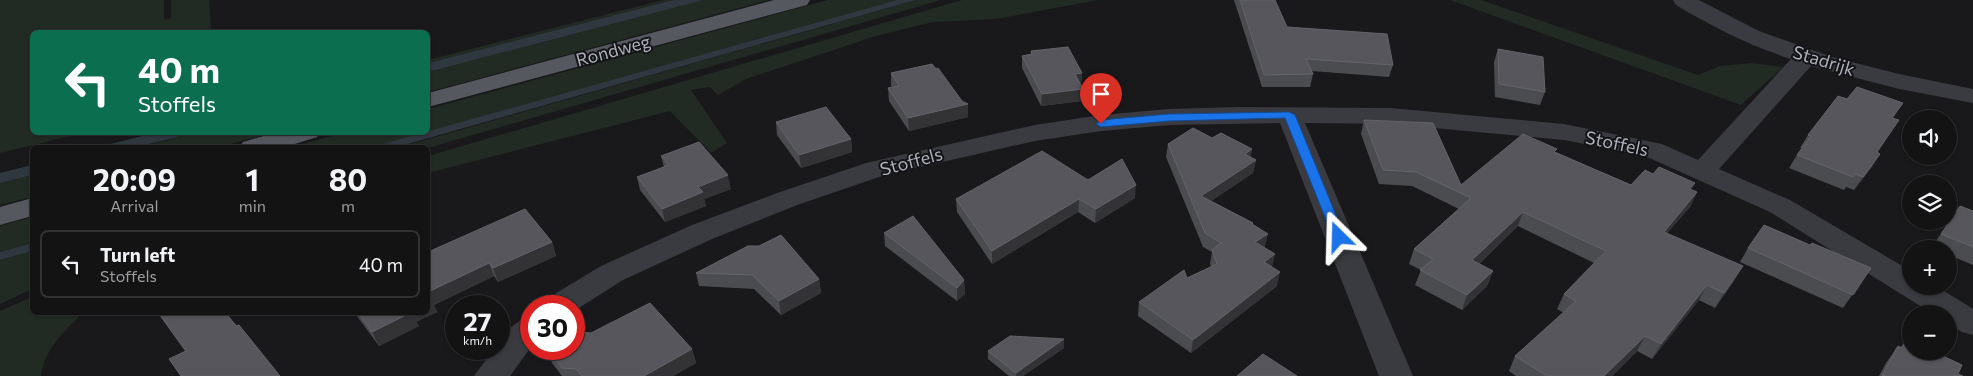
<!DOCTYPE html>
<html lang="en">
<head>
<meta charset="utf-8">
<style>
	:root { --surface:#131314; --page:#1c1c1d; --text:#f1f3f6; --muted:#9d9ea0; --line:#323234 }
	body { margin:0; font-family:Commissioner,sans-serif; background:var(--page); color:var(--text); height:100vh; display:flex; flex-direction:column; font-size:19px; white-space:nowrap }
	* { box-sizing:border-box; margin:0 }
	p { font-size:16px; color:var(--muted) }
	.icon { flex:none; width:28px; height:28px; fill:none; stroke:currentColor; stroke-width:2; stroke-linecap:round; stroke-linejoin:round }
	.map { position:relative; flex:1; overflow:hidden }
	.drawer { position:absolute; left:30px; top:145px; width:400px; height:170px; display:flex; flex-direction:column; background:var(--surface); border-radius:8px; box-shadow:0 1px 4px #0004,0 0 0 1px var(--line) }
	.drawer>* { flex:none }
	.guide { position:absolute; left:30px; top:30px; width:400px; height:105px; border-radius:8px; box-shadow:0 1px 4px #0004,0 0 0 1px var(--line); background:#0b6e4f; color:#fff; overflow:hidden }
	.fabs { position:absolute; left:1902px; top:110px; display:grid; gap:10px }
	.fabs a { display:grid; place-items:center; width:55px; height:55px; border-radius:50%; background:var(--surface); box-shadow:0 1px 4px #0004,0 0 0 1px var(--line); font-size:25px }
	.speed { position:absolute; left:445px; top:295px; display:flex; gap:10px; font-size:25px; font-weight:700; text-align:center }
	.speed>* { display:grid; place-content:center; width:65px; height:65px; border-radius:50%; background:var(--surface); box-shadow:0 1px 4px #0004,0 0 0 1px var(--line); line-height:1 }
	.speed small { font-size:12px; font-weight:400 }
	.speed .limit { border:8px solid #d22; background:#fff; color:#111 }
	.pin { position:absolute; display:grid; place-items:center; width:42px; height:42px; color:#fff; margin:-51px -21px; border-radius:50% 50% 50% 0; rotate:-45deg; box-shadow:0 0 5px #0007 }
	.pin .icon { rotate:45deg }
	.me { position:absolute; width:55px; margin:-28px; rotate:338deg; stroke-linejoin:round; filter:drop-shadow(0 0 4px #0008) }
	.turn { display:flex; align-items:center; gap:18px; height:105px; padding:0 25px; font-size:22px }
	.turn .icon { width:65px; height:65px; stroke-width:2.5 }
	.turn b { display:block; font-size:35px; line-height:42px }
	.eta { display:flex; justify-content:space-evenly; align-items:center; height:85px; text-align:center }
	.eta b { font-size:30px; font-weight:700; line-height:35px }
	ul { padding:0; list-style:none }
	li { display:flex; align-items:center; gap:15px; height:68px; margin:0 10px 8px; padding:0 15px; border:2px solid var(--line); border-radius:8px }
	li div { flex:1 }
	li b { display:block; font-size:19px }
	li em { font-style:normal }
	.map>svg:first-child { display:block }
	.green { fill:#212a23 }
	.water { fill:#2f373f }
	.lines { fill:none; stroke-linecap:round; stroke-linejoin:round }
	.minor { fill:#3a3b40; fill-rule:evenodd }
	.major { fill:#56585f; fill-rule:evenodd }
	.wall { fill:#4b4c50 }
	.shaded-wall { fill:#333336 }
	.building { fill:#56565c; stroke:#63646a }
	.route { fill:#1a73e8; stroke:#114b97 }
	.labels { text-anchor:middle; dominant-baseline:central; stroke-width:4; stroke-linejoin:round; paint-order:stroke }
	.street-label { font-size:18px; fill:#acb0bb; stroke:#141417 }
</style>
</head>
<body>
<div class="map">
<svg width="1973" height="376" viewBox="0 0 1973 376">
	<rect width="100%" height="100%" fill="#19191b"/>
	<path class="green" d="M 0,0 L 164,0 L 164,20 L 171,18 L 171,0 L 209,0 L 211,32 L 32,32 L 32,132 L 83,133 L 0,153 Z
		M 663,0 L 673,0 L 428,63 L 428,60 Z
		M 704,0 L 769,0 L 428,92 L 428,72 Z
		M 828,0 L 897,0 L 428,132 L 428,109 Z
		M 916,0 L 941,0 L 428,148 L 397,148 Z
		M 962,0 L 1099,0 L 996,19 L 933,22 L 876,36 L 746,79 L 718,95 L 710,87 L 691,90 L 727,143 L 711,153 L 670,111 L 428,173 L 428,156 Z
		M 1450,0 L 1481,0 L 1698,75 L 1720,66 L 1752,63 L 1783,67 L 1741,105 Z
		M 194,133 L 274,133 L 218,147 L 137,148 Z
		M 343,133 L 426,133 L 372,147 L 288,148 Z
		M 32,175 L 32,197 L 0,205 L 0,183 Z
		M 32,217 L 32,243 L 0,252 L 0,226 Z
		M 32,251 L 32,289 L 0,304 L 0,260 Z
		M 32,297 L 32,312 L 83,313 C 65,330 44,350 41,376 L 0,376 L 0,311 Z"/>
	<path class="water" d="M 673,0 L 704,0 L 428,72 L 428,63 Z
		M 897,0 L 916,0 L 397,147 L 372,147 Z
		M 158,132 L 194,133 L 137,147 L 99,147 Z
		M 32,165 L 32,175 L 0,183 L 0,173 Z
		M 32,243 L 32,251 L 0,260 L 0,252 Z"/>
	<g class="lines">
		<path class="minor" d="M 1673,0 L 1699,0 L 1759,31 L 1832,57 L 1899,74 L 1973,89 L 1973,103 L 1899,89 L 1811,66 L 1719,169 L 1790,200 L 1911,271 L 1911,286 L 1936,286 L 1973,309 L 1973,335 L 1962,332 L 1949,324 L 1949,314 L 1933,314 L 1770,212 L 1645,156 L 1564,140 L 1391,124 L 1305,123 L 1413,376 L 1379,376 L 1280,123 L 1169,125 L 1101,131 L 1035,141 L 885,175 L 800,204 L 712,239 L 623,280 L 574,311 L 574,306 L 543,306 L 548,298 L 601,266 L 692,225 L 780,192 L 866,163 L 1035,125 L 1101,115 L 1169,109 L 1239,107 L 1391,108 L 1564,124 L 1662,144 L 1698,160 L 1791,59 C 1750,46 1713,27 1676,5 Z
			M 531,316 L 531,347 L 510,376 L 474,376 L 494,349 L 499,349 C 499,333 517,321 531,316 Z"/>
		<path class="major" d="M 774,0 L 810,0 L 807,5 L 428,107 L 428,93 Z
			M 278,132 L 320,132 L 317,137 L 282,148 L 239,148 L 243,142 Z
			M 32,198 L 32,216 L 0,225 L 0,207 Z"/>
	</g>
	<path class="wall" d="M 1234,0 L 1275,0 L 1287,27 L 1393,65 L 1389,77 L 1312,71 L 1313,74 L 1310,87 L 1262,87 Z
		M 1498,49 L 1545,92 L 1540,105 L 1495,97 L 1494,62 Z
		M 1031,51 L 1082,73 L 1081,85 L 1083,89 L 1082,101 L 1041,106 L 1022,68 L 1022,56 L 1031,55 Z
		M 891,73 L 968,117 L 909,131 L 889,101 L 888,88 L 892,87 L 891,86 Z
		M 1893,118 L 1877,153 L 1872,167 L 1854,190 L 1846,187 L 1844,190 L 1789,168 L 1797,155 L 1802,148 L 1800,148 L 1808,135 Z
		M 1364,120 L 1461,185 L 1556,152 L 1631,185 L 1691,190 L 1697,192 L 1690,207 L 1667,233 L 1734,281 L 1715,308 L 1699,300 L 1652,359 L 1637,351 L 1612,376 L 1516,376 L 1509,371 L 1515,356 L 1564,313 L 1557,309 L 1564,294 L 1594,263 L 1518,226 L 1479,264 L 1493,271 L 1487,286 L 1462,310 L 1415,285 L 1421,270 L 1409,264 L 1414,249 L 1459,209 L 1412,186 L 1379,184 L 1361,134 Z
		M 776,122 L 851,139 L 852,152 L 801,168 L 777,135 Z
		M 1212,138 L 1252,149 L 1250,157 L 1256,160 L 1253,173 L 1211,201 L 1253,223 L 1253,225 L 1265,247 L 1264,248 L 1272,267 L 1277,286 L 1191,353 L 1138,316 L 1139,302 L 1187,278 L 1211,267 L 1210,264 L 1212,252 L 1203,247 L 1166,157 L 1168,144 Z
		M 661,156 L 731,189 L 704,199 L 706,206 L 665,222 L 640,190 L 637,177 L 664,167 Z
		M 1088,180 L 1135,198 L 1095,223 L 1078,212 L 992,264 L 957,212 L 956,199 Z
		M 1960,206 L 1973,211 L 1973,265 L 1949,255 L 1949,249 L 1934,249 L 1931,248 Z
		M 884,233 L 964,280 L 965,294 L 957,301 L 885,246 Z
		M 552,242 L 556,256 L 498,282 L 494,276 L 434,305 L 437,312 L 416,322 L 419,326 L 379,346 L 354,312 L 428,312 L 428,252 Z
		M 1810,245 L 1871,268 L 1843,308 L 1740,262 L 1748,248 Z
		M 748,246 L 819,279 L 821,293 L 781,315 L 754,289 L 699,286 L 696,273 Z
		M 157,312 L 225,312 L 280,376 L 181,376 L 169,359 L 185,351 Z
		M 1064,339 L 1064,348 L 1023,376 L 1009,376 L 988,359 L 988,351 Z
		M 1906,340 L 1958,374 L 1963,376 L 1879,376 L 1886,363 L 1896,349 L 1901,347 Z
		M 547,349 L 692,349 L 696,363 L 673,376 L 562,376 L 552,363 Z"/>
	<path class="shaded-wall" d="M 1082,73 L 1081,85 L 1075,74 Z
		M 1083,89 L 1082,101 L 1041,106 L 1042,94 Z
		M 1903,103 L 1895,115 L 1884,131 L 1892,118 Z
		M 968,104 L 968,117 L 909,131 L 908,118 Z
		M 851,139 L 852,152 L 801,168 L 799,155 Z
		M 1252,149 L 1250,162 L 1245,154 Z
		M 1880,154 L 1872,167 L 1854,190 L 1863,177 Z
		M 1256,160 L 1253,173 L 1199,209 L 1201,196 Z
		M 728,175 L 731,189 L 704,199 L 706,206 L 665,222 L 662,209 L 698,187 Z
		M 1136,185 L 1135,198 L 1095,223 L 1096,209 Z
		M 1697,192 L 1690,207 L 1656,246 L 1664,232 Z
		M 1079,199 L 1078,212 L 992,264 L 992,251 Z
		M 1523,212 L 1518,226 L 1467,275 L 1472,260 Z
		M 1268,234 L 1265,247 L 1252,256 L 1255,242 Z
		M 552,242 L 556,256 L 498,282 L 493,268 Z
		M 1275,254 L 1272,268 L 1264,262 Z
		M 489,263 L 494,276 L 434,305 L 437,312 L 416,322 L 419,326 L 379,346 L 372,332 L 411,312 L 428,312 L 428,292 Z
		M 1743,266 L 1734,281 L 1715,308 L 1724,293 Z
		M 1493,271 L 1487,286 L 1462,310 L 1467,295 Z
		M 1280,272 L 1277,286 L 1191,353 L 1193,340 Z
		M 819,279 L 821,293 L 781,315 L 779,301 Z
		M 964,280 L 965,294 L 957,301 L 957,288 Z
		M 1707,285 L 1699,300 L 1652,359 L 1661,344 Z
		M 1645,336 L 1637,351 L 1612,376 L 1604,376 Z
		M 1064,339 L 1064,348 L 1023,376 L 1016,376 L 1016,373 Z
		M 692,349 L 696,363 L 673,376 L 644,376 Z"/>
	<path class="building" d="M 1240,0 L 1275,0 L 1287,27 L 1387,34 L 1393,65 L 1306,59 L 1313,74 L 1264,75 Z
		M 1068,47 L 1082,73 L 1075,74 L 1083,89 L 1042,94 L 1022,56 L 1032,54 L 1031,51 Z
		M 1498,49 L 1543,57 L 1545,92 L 1499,84 Z
		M 932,64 L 936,69 L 938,68 L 962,101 L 968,104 L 908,118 L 888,88 L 899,86 L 891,73 Z
		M 1857,87 L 1903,103 L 1892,118 L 1899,120 L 1877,152 L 1880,154 L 1863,177 L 1855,174 L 1853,177 L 1797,155 L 1811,136 L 1808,135 L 1838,96 L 1847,99 Z
		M 826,107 L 851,139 L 799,155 L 776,122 Z
		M 1364,120 L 1433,123 L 1461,185 L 1523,134 L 1557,149 L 1554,152 L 1631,185 L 1645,170 L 1653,174 L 1659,167 L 1695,183 L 1690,189 L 1697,192 L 1664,232 L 1743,266 L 1724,293 L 1707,285 L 1661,344 L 1645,336 L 1604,376 L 1547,376 L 1515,356 L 1576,301 L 1564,294 L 1606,251 L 1523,212 L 1472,260 L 1493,271 L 1467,295 L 1420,270 L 1433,259 L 1414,249 L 1471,198 L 1416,172 L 1383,170 Z
		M 1193,128 L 1212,138 L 1221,133 L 1252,149 L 1245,154 L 1256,160 L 1201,196 L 1253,223 L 1252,224 L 1268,234 L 1255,242 L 1275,254 L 1264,262 L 1280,272 L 1193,340 L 1139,302 L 1184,270 L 1187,278 L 1217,264 L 1212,250 L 1221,243 L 1205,233 L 1168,144 Z
		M 699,142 L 728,175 L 698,187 L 703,192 L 662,209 L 637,177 L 669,165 L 661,156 Z
		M 1042,151 L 1088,180 L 1122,159 L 1136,185 L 1096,209 L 1079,199 L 992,251 L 956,199 Z
		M 1960,206 L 1973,211 L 1973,247 L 1941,234 Z
		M 525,209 L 552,242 L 493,268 L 489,263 L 428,292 L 428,252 Z
		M 913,216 L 964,280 L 957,288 L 884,233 Z
		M 1764,225 L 1810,245 L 1812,243 L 1871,268 L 1853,295 L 1748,248 Z
		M 781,235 L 819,279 L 779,301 L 752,275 L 696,273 L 748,246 L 759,246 Z
		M 428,293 L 431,298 L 428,299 Z
		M 650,303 L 692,349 L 644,376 L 582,376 L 576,369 L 562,368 L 547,349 L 574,349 L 574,335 L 579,332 L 591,333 Z
		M 158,312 L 225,312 L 236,326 L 239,325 L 280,376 L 181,376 L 169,359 L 186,351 Z
		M 358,312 L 412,312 L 372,332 Z
		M 1010,336 L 1064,339 L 1016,373 L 988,351 Z
		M 1906,340 L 1911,342 L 1911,351 L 1932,351 L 1962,365 L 1958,374 L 1963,376 L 1882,376 L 1896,349 L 1898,346 L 1902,348 Z
		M 1263,354 L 1297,376 L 1237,376 Z"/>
	<path class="route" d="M 1289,112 L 1295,115 L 1345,237 L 1343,240 L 1339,241 L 1333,237 L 1285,118 L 1169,121 L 1101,127 L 1096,124 L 1101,120 L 1169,114 Z"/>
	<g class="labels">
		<g class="street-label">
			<text transform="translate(613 50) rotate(-15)">Rondweg</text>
			<text transform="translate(1824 60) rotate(17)">Stadrijk</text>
			<text transform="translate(1617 143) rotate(12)">Stoffels</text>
			<text transform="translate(911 161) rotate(-15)">Stoffels</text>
		</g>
	</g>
</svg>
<div class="fabs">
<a><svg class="icon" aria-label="sound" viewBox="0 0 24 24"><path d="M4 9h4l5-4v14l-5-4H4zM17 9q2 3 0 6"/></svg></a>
<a><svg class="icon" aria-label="layers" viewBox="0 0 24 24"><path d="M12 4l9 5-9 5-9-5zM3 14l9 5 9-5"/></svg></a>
<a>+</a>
<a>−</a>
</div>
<div class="speed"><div>27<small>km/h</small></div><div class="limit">30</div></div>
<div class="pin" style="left:1101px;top:124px;background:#d93025"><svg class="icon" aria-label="arrive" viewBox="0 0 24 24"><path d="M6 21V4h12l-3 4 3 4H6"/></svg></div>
<svg class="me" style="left:1339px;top:237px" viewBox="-20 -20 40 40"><path d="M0-17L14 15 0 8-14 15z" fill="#1a73e8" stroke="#fff" stroke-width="4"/></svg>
<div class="guide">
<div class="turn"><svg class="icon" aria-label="left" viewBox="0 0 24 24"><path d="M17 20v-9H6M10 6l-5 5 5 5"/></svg><div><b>40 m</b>Stoffels</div></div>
</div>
<section class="drawer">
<div class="eta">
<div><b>20:09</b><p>Arrival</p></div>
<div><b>1</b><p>min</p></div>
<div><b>80</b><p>m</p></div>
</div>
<ul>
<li><svg class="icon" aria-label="left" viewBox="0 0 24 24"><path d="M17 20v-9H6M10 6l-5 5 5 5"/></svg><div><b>Turn left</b><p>Stoffels</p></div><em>40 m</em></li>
</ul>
</section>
</div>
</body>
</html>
